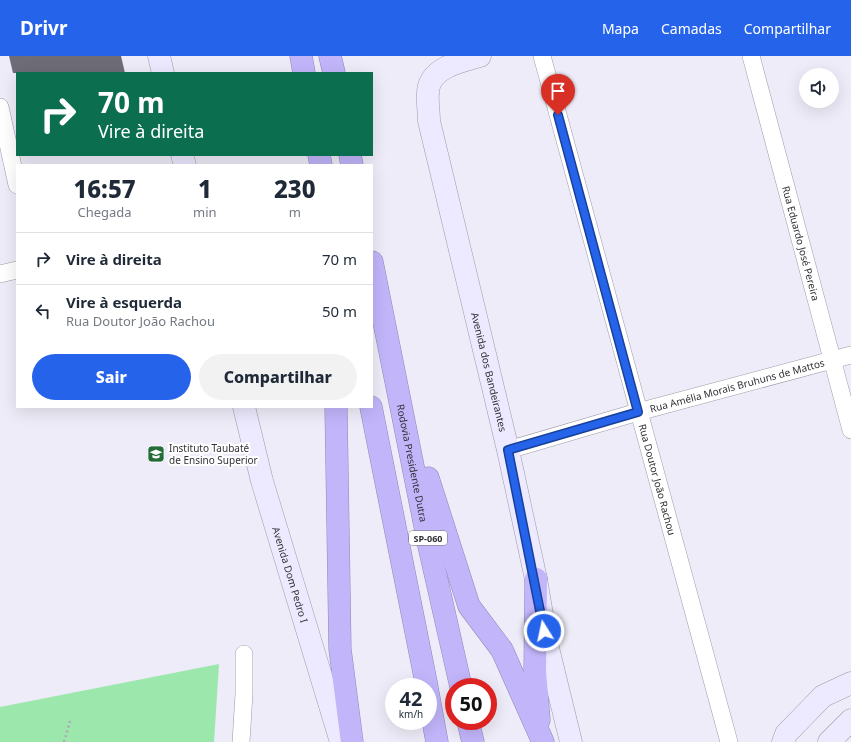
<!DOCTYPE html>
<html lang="pt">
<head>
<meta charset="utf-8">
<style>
	:root { --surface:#fff; --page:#f2f2f3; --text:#1f2937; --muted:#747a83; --line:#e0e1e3; --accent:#2563eb }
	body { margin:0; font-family:"Noto Sans",sans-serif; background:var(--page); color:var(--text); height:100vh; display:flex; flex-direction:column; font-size:15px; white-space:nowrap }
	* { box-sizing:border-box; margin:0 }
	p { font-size:13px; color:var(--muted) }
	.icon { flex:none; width:22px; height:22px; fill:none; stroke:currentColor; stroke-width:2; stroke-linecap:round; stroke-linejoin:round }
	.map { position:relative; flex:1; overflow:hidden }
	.sheet { position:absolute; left:16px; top:108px; width:357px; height:244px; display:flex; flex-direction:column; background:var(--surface); border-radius:0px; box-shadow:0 4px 16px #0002 }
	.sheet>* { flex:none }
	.hud { position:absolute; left:16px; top:16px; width:357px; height:84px; border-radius:0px; box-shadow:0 4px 16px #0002; background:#0b6e4f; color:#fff; overflow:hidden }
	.fabs { position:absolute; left:799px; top:12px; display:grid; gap:8px }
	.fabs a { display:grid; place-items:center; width:40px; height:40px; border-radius:50%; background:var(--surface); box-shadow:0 4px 16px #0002; font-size:20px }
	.speed { position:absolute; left:385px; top:622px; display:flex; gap:8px; font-size:20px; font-weight:700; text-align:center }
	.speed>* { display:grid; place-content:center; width:52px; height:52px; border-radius:50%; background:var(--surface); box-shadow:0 4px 16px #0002; line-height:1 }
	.speed small { font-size:10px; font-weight:400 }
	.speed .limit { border:6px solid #d22; background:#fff; color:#111 }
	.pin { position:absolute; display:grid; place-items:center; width:34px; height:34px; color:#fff; margin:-41px -17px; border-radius:50% 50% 50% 0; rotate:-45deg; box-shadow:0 0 4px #0007 }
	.pin .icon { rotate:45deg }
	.me { position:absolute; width:44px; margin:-22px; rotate:350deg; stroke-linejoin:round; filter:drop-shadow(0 0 3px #0008) }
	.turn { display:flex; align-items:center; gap:14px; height:84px; padding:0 16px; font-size:18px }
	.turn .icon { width:52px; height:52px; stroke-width:2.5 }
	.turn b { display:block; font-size:28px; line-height:34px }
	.eta { display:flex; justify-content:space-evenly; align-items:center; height:68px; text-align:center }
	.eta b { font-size:24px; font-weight:800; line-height:28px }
	.button { display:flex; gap:8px; margin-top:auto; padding:8px 16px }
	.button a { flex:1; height:46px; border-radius:24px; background:var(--accent); color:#fff; font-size:16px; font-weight:800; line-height:46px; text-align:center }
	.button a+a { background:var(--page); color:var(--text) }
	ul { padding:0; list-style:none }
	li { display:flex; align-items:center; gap:12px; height:52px; padding:0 16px; border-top:1px solid var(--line) }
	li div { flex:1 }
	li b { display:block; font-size:15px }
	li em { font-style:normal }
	header { display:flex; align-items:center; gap:24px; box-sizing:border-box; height:56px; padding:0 20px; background:var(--accent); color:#fff }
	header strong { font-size:19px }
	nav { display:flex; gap:22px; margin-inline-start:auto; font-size:14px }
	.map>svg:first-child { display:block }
	.green { fill:#9ce7ac }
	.building { fill:#6e6c77 }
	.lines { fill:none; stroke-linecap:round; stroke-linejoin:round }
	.street-casing { stroke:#9d9ba6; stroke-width:18 }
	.secondary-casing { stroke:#9d9ba6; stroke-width:23 }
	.highway-casing { stroke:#9087b5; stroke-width:23 }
	.path { stroke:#adabb4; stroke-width:2.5; stroke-dasharray:2 3; stroke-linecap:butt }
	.street { stroke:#fff; stroke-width:17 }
	.secondary { stroke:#ede9fe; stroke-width:22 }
	.highway { stroke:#c2b5fa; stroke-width:22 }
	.route-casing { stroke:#184099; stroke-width:10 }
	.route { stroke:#2563eb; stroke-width:7 }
	.labels { text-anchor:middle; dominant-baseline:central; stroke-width:4; stroke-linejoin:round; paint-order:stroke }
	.shield { fill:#fff; stroke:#706f72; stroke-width:1 }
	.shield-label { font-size:9px; font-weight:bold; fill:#323136 }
	.street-label { font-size:10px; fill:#323136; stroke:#fff }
	.poi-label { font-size:10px; fill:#323136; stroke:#fff; text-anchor:start }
</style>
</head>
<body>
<header>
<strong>Drivr</strong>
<nav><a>Mapa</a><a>Camadas</a><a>Compartilhar</a></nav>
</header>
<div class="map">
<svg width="851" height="686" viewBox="0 0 851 686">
	<rect width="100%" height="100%" fill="#eeecf8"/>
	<path class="green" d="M 219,608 L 214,686 L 0,686 L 0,651 Z"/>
	<path class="building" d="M 9,0 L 121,0 L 125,17 L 13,17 Z"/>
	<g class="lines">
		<g class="street-casing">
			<g id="street">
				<path id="s1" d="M 542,0 L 729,686"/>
				<path id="s2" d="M 751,0 L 851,374"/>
				<path d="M 0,51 L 17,129"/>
				<path d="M 0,218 L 17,214"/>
				<path id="s3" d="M 508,394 L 638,356 L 851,299"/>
				<path d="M 241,686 L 244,638 L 244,598"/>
			</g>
		</g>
		<g class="secondary-casing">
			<g id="secondary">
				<path d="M 159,0 L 163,17"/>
				<path id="s4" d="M 480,0 C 463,5 435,10 429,30 C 426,40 429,54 429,65 L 508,394 L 536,523 L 547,588 L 571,686"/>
				<path d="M 182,99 L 185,109"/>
				<path id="s5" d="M 244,351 L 262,425 L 341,686"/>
				<path d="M 783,686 L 786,678 L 823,640 L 851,627"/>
				<path d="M 829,686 L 851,664"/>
			</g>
		</g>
		<g class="highway-casing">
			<g id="highway">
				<path d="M 301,0 L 304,17"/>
				<path d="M 330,0 L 334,17"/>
				<path d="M 319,99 L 321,109"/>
				<path d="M 350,99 L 352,109"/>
				<path id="s6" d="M 372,206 L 429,490 L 461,631"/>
				<path d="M 336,351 L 340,593 L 352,686"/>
				<path d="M 371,351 L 427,631"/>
				<path d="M 428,422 L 469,550 L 502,594 L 543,686"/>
				<path d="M 536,523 L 535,616 L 539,664"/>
				<path d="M 428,637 L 437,686"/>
				<path d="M 468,665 L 473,686"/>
			</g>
		</g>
		<path class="path" d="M 64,686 L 70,665"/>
		<use href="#street" class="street"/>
		<use href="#secondary" class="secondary"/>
		<use href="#highway" class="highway"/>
	</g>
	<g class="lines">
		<g class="route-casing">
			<path id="route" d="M 544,575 L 508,394 L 638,356 L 558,59"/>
		</g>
		<use href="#route" class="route"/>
	</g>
	<defs>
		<g id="university-square" transform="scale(0.9)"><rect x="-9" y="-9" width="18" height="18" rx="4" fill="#236d3b" stroke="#fff"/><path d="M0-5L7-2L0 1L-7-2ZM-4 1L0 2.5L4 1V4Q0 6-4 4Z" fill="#fff"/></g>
	</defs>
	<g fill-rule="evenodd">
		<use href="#university-square" x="156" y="398"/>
	</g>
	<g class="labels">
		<rect class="shield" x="409" y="475" width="38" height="14" rx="3"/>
		<g class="shield-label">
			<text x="428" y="482">SP-060</text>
		</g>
		<g class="street-label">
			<text stroke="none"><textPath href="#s2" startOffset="194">Rua Eduardo José Pereira</textPath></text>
			<text stroke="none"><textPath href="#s4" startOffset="355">Avenida dos Bandeirantes</textPath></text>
			<text stroke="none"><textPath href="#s3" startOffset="238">Rua Amélia Morais Bruhuns de Mattos</textPath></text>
			<text stroke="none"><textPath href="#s6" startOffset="205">Rodovia Presidente Dutra</textPath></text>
			<text stroke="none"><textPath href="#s1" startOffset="439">Rua Doutor João Rachou</textPath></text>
			<text stroke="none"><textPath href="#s5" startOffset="174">Avenida Dom Pedro I</textPath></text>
		</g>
		<g class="poi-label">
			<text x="169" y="392">Instituto Taubaté<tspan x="169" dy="12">de Ensino Superior</tspan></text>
		</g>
	</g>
</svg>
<div class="fabs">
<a><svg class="icon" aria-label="sound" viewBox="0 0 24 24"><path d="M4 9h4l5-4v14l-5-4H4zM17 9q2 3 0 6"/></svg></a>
</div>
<div class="speed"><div>42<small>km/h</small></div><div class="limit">50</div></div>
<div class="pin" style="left:558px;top:59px;background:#d93025"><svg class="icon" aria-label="arrive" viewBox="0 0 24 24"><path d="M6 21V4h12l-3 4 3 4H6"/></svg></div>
<svg class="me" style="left:544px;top:575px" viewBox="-20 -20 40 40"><circle r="17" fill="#2563eb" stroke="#fff" stroke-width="3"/><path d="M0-11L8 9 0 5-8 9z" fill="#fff"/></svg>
<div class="hud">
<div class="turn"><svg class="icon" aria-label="right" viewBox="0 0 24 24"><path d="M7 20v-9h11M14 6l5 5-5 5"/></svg><div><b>70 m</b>Vire à direita</div></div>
</div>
<section class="sheet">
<div class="eta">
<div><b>16:57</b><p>Chegada</p></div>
<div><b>1</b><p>min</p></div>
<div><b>230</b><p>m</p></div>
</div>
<ul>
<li><svg class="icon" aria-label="right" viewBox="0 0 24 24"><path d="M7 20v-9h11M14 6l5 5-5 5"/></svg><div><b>Vire à direita</b></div><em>70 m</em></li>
<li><svg class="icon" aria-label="left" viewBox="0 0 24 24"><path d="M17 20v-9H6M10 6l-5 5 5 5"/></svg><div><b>Vire à esquerda</b><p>Rua Doutor João Rachou</p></div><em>50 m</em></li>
</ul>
<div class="button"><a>Sair</a><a>Compartilhar</a></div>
</section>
</div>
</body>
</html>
